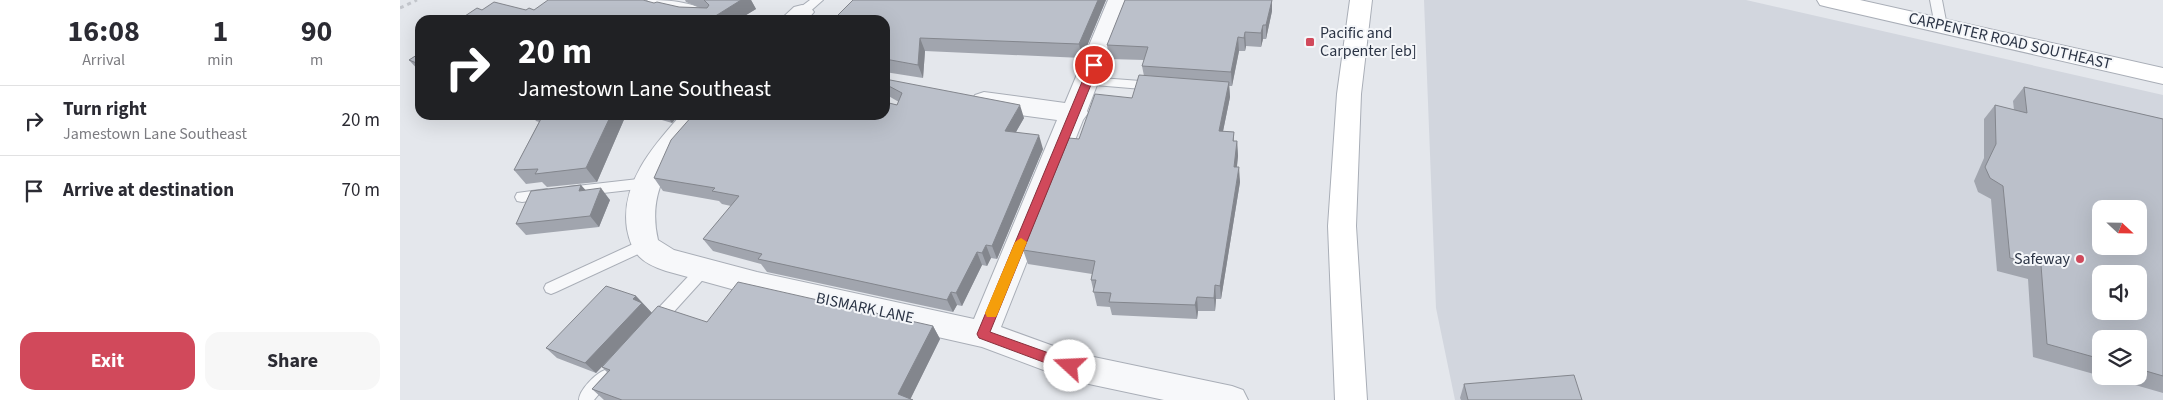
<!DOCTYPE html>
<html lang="en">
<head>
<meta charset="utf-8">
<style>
	:root { --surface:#fff; --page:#f7f7f7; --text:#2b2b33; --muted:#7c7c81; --line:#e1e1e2; --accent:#d1495b }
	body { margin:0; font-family:"Source Sans 3",sans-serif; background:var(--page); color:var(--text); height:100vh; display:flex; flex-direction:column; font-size:19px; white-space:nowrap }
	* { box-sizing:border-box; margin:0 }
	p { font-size:16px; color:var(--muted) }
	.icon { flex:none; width:28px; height:28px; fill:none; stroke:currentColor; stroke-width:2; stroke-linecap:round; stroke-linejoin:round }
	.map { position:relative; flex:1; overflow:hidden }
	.side { display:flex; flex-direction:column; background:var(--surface); width:400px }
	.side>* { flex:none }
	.hud { position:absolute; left:15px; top:15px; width:475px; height:105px; border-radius:15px; box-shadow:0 5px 20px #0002; background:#202124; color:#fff; overflow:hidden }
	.needle { width:32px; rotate:112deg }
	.tools { position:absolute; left:1692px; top:200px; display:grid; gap:10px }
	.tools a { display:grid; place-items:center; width:55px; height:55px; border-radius:10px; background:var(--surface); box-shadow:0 5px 20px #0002; font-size:25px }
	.pin { position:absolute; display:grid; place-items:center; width:42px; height:42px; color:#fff; margin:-21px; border:2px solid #fff; border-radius:50%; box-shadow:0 1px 5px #0007 }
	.me { position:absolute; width:55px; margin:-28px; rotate:290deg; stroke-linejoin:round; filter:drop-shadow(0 0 4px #0008) }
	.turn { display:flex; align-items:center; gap:18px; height:105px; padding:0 20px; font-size:22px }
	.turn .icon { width:65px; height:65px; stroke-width:2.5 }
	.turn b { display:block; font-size:35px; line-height:42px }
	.eta { display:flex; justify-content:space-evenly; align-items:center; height:85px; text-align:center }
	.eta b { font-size:30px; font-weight:700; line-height:35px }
	.cta { display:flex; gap:10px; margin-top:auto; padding:10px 20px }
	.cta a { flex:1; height:58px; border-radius:15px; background:var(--accent); color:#fff; font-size:20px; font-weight:700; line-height:58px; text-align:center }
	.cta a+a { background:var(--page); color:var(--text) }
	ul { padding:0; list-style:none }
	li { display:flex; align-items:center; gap:15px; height:70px; padding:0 20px; border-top:1px solid var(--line) }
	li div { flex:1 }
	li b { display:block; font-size:19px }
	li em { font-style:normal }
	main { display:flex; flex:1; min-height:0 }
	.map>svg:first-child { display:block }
	.built { fill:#d2d6de; fill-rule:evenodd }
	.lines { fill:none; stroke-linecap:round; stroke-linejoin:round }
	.service-casing { stroke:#a9aeb7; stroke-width:2 }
	.minor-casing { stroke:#a9aeb7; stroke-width:2 }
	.secondary-casing { stroke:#a9aeb7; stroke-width:2 }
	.path { stroke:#c2c5cb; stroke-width:3; stroke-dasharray:4 4; stroke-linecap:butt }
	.service { fill:#f7f8fa; fill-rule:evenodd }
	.minor { fill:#f7f8fa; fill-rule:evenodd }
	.secondary { fill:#fff; fill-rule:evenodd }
	.wall { fill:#a1a5ae }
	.shaded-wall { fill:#83868d }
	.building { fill:#bbc0ca; stroke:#83868d; fill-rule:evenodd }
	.route { fill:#d1495b; stroke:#882f3b }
	.slow { fill:#f59e0b }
	.poi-dot { fill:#d1495b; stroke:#f4f6f9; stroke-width:2 }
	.labels { text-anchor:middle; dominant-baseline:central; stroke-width:4; stroke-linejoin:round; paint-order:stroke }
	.poi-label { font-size:16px; fill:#2b3445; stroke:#f4f6f9; text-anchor:start }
	.street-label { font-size:16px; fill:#2b3445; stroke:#f4f6f9 }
</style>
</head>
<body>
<main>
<section class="side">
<div class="eta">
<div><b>16:08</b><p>Arrival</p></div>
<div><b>1</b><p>min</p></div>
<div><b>90</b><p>m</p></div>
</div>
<ul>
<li><svg class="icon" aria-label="right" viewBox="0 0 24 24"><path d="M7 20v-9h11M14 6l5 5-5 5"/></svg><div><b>Turn right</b><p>Jamestown Lane Southeast</p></div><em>20 m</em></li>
<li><svg class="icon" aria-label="arrive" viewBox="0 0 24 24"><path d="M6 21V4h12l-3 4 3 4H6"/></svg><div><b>Arrive at destination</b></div><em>70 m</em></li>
</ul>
<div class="cta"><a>Exit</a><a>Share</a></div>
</section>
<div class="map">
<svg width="1763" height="400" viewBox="0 0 1763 400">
	<rect width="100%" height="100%" fill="#e4e7ec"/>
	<path class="built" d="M 1024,0 L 1346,0 L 1763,95 L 1763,400 L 1055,400 L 1036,308 ZM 1701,209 L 1739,209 L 1739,246 L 1701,246 ZM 1701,274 L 1739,274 L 1739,311 L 1701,311 ZM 1701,339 L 1739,339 L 1739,376 L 1701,376 Z"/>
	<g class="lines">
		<g class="service-casing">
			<path id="service" d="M 410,0 L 423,0 L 406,15 L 398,15 L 398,9 Z
				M 1530,0 L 1542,0 L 1547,26 L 1545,29 L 1541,30 L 1535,26 Z
				M 687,77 L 754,82 L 760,86 L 754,90 L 683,84 L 681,81 Z
				M 247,178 L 254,183 L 247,188 L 168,197 L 161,192 L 168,187 Z
				M 147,189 L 154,194 L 152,198 L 122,202 L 117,201 L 115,197 L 117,193 Z
				M 244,239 L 249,241 L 251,245 L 249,249 L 156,292 L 151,294 L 146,292 L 144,288 L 146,284 Z
				M 304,263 L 309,265 L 311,269 L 309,273 L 260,327 L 255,328 L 250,327 L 247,322 L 250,317 L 299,265 Z
				M 205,370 L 211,372 L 213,377 L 194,400 L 179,400 C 179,390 196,373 205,370 Z"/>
		</g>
		<g class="minor-casing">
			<path id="minor" d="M 247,0 C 267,0 302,1 315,20 C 294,20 259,19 247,0 Z
				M 708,0 L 730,0 L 687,111 L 688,113 L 683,120 L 601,327 L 670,352 L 832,386 L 843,390 L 848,400 L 764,400 L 670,380 L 582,347 L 357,296 L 266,271 C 242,263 232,255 227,229 C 220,184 253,146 281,115 L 309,115 C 303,125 294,134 287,143 C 262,172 249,201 258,240 L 274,250 L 357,272 L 574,319 L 657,120 L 584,110 L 575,107 L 571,101 L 575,95 L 584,92 L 665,103 Z
				M 402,5 L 410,7 L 414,12 L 407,20 L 380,20 L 394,7 Z"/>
		</g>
		<g class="secondary-casing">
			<path id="secondary" d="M 950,0 L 972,0 L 961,94 L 956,226 L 967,400 L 935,400 L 928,226 L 937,94 Z
				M 1417,0 L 1460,0 L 1763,68 L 1763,84 L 1428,7 L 1420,5 Z"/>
		</g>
		<path class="path" d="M 0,8 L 17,0"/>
		<use href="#service" class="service"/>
		<use href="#minor" class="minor"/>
		<use href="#secondary" class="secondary"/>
	</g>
	<path class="wall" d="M 285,0 L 351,0 L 356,9 L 338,20 L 59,20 L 82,10 L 134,10 L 254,3 L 279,7 L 301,8 L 286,2 Z
		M 453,0 L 706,0 L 682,58 L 525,51 L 523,78 L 485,72 L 485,20 Z
		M 725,0 L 872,0 L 872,11 L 866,39 L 863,39 L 861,47 L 846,46 L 845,51 L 839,51 L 832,86 L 829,86 L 830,97 L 823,131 L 834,132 L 834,141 L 837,141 L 838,156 L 837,167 L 840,182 L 821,299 L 816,299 L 815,311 L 798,311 L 797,319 L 712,315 L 710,307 L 697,306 L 691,280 L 692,274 L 628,264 L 623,250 L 679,139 L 732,98 L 744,76 L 742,66 L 744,60 L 709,59 L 707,45 Z
		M 20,53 L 20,72 L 9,60 Z
		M 485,79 L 624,118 L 616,132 L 643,149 L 597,259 L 591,258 L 587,266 L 582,265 L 562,306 L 557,305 L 553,312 L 367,272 L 361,264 L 313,251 L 303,239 L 331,206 L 322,204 L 319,201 L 263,191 L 254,178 L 292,117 L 497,105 L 499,102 L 485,94 Z
		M 1624,87 L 1763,119 L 1763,393 L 1704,376 L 1739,376 L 1739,339 L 1701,339 L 1701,376 L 1633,357 L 1628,279 L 1597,271 L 1591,199 L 1578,192 L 1574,181 L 1584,158 L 1584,119 L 1595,105 L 1614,110 L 1613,101 Z
		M 132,115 L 226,115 L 197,182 L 147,187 L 142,182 L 126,184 L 114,170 L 139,122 L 136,121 Z
		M 245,115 L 279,115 L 272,123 Z
		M 185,190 L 210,200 L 199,227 L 126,235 L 116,224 Z
		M 236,296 L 252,313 L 307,322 L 533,326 L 540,339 L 510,399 L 513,400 L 204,400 L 192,389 L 207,372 L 202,367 L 217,350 L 196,373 L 157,358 L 146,348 Z
		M 1064,384 L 1182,400 L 1061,400 L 1060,398 Z"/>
	<path class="shaded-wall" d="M 341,0 L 351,0 L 356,9 L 338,20 L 309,20 Z
		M 698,0 L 706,0 L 682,58 L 679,44 Z
		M 872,0 L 872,11 L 866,39 L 866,25 Z
		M 863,25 L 863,39 L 861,47 L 861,33 Z
		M 845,32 L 846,46 L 845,51 L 844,38 Z
		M 838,37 L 839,51 L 832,86 L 831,72 Z
		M 520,38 L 525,51 L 523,78 L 518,65 Z
		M 829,82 L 830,97 L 820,146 L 819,131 Z
		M 620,105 L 624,118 L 609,144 L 605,131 Z
		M 211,115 L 226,115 L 197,182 L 186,168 Z
		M 266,115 L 279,115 L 272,123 Z
		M 639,135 L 643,149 L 597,259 L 592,246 Z
		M 837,141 L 838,156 L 835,182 L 834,167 Z
		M 839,167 L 840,182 L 821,299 L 820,286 Z
		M 181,185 L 191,196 L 179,191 Z
		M 201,188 L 210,200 L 199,227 L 190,216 Z
		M 586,245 L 591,258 L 587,266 L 582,253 Z
		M 577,252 L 582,265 L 562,306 L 556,293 Z
		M 815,285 L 816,299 L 815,311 L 814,298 Z
		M 551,292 L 557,305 L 553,312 L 547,300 Z
		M 236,296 L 252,313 L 196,373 L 185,363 Z
		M 797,297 L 798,311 L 797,319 L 795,305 Z
		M 533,326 L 540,339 L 510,400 L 498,394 Z"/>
	<path class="building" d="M 148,0 L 243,0 L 254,3 L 257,2 L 279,7 L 307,8 L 309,5 L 304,0 L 341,0 L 309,20 L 59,20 L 77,8 L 82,10 L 94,2 L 126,10 L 129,8 L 134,10 Z
		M 453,0 L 698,0 L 679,44 L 520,38 L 518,65 L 485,59 L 485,20 L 433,20 Z
		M 725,0 L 872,0 L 866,25 L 863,25 L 861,33 L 845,32 L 844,38 L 838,37 L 831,72 L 742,66 L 748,47 L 707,45 Z
		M 20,53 L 20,67 L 16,66 L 19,64 L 9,60 Z
		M 739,75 L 829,82 L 819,131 L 834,132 L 833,141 L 837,141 L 834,167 L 839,167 L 820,286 L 815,285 L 814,298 L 797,297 L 795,305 L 709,302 L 711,293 L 693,292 L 696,280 L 691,280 L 695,261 L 623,250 L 669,138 L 679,139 L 695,94 L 732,98 Z
		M 485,79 L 620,105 L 605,131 L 639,135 L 592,246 L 586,245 L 582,253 L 577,252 L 556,293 L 551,292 L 547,300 L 358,259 L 362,254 L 303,239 L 339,196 L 312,191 L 315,188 L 254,178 L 271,140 L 293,115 L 485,115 L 485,102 L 497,105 L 502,93 L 485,84 Z
		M 1624,87 L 1763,119 L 1763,376 L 1739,369 L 1739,339 L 1701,339 L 1701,359 L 1647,344 L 1641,265 L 1610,258 L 1603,186 L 1590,178 L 1585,167 L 1596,144 L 1595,105 L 1627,113 ZM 1701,209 L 1739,209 L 1739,246 L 1701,246 ZM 1701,274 L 1739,274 L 1739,311 L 1701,311 Z
		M 143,115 L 211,115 L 186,168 L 135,174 L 138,169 L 114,170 Z
		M 181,185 L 179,191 L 201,188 L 190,216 L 116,224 L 131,191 Z
		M 338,282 L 533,326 L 498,394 L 513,400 L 222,400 L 192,389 L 210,370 L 202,367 L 258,306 L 307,322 Z
		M 206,286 L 236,296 L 233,299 L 242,303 L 185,363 L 146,348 Z
		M 1174,375 L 1182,400 L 1068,400 L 1064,384 Z"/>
	<path class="route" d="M 694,61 L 699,65 L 590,332 L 674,362 L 676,366 L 674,371 L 670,372 L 579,338 L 577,334 L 689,65 Z"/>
	<path class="slow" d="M 621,238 L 627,242 L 598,313 L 596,317 L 587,317 L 585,313 L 615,242 Z"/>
	<g class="poi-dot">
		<rect x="905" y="37" width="10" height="10" rx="2.5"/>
		<circle cx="1680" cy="259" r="5"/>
	</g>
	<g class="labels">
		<g class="poi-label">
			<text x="920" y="33">Pacific and<tspan x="920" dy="18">Carpenter [eb]</tspan></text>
			<text x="1670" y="259" text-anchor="end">Safeway</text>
		</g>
		<g class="street-label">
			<text transform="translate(1610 41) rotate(13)">CARPENTER ROAD SOUTHEAST</text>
			<text transform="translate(465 308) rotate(12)">BISMARK LANE</text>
		</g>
	</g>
</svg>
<div class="tools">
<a><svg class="needle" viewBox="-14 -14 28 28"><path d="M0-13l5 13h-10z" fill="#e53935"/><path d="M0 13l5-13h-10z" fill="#7c7c81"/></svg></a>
<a><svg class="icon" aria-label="sound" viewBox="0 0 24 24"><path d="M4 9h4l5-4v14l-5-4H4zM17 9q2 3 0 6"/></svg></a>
<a><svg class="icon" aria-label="layers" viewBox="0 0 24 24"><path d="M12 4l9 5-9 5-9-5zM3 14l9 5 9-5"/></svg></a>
</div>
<div class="pin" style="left:694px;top:65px;background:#d93025"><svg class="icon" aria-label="arrive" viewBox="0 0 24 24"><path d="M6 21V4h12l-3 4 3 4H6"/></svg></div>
<svg class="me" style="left:670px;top:366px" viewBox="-20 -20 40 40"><circle r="19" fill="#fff"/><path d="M0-13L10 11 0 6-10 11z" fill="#d1495b"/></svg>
<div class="hud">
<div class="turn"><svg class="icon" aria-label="right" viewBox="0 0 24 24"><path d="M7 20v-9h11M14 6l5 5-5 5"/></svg><div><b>20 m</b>Jamestown Lane Southeast</div></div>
</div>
</div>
</main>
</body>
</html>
